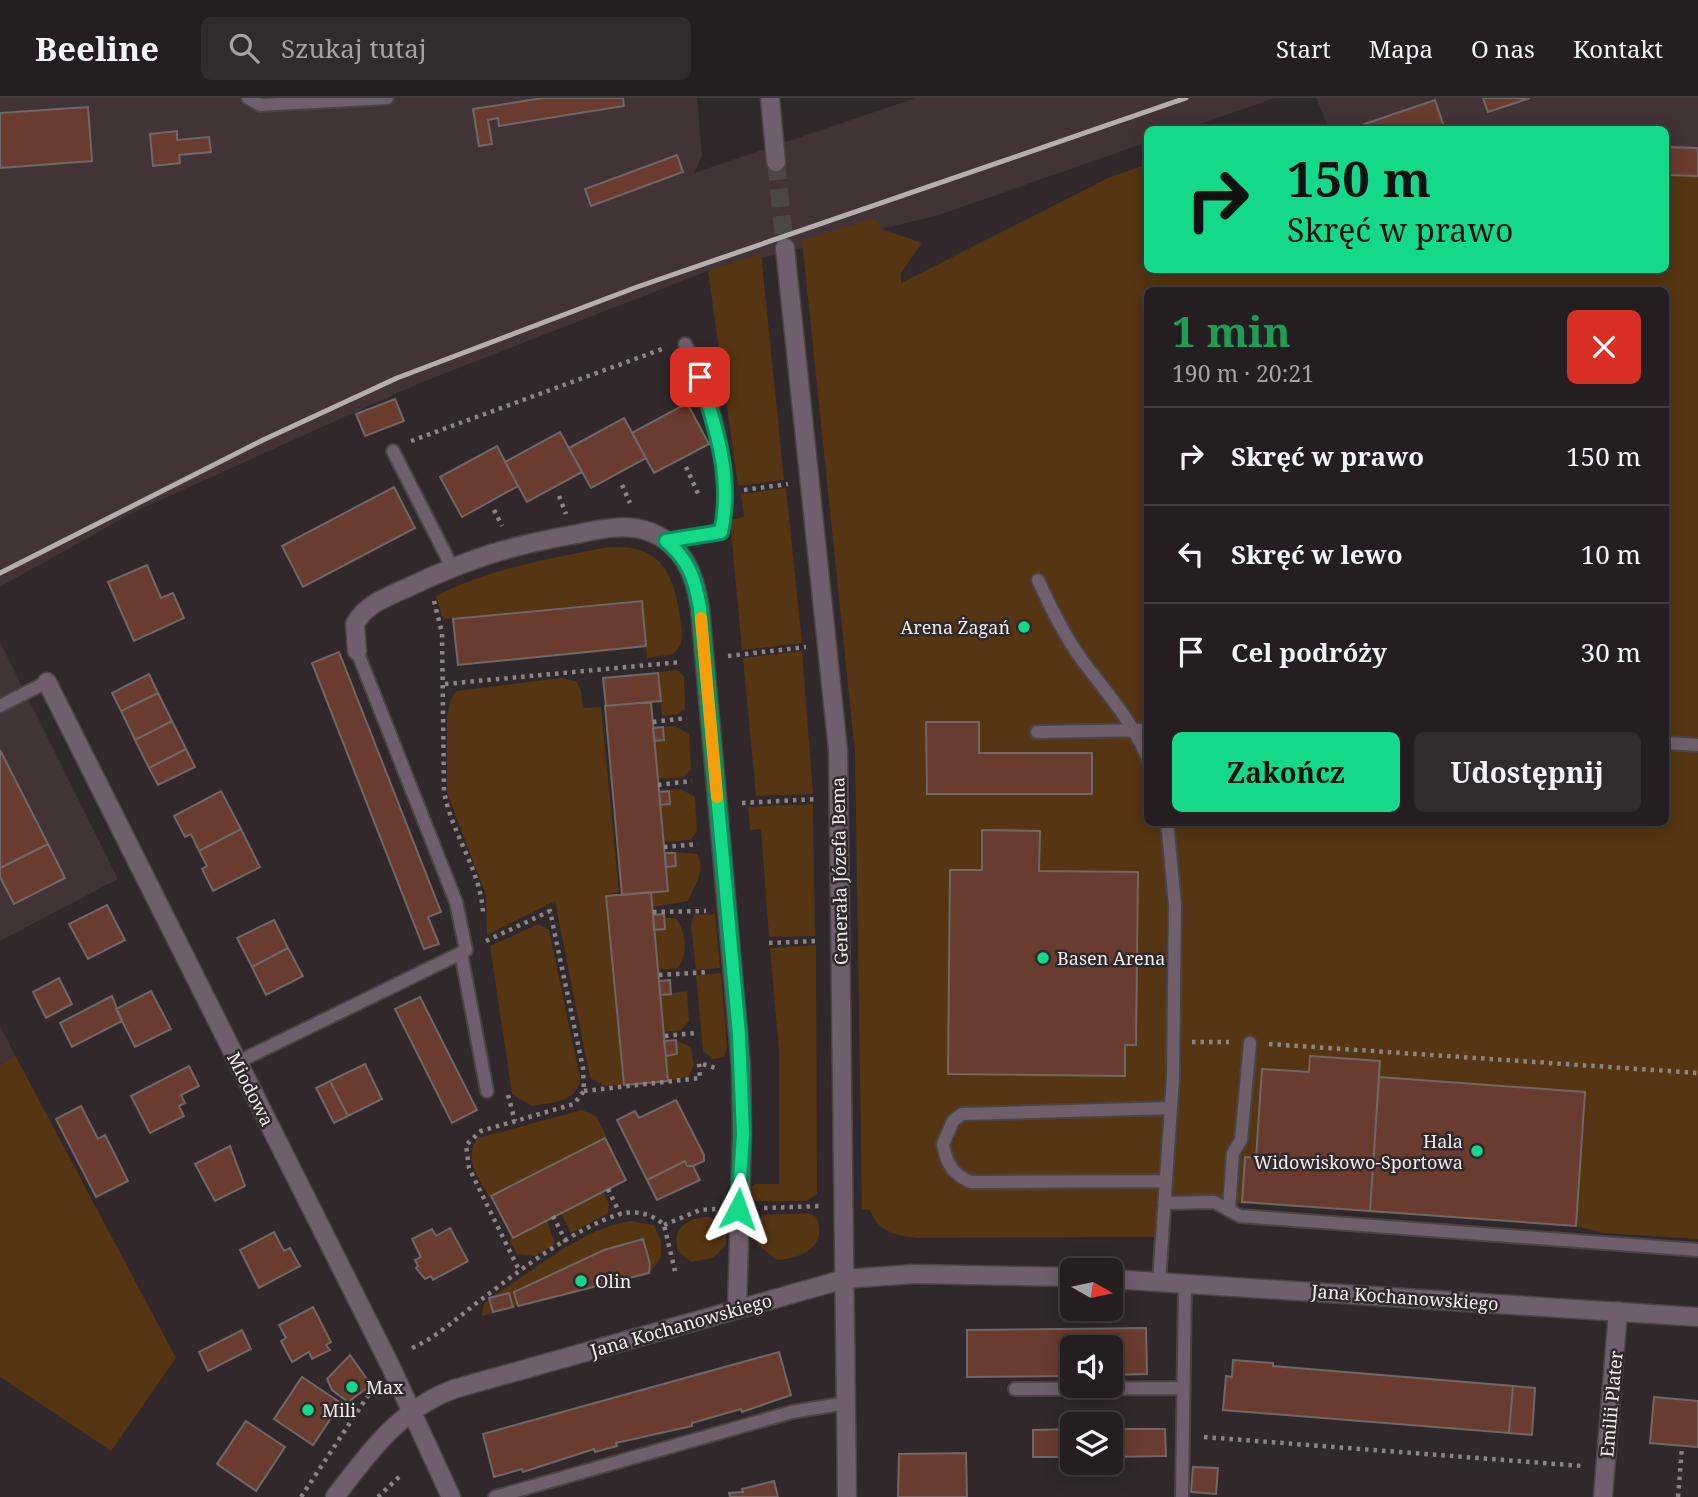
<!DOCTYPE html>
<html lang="pl">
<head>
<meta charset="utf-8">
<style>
	:root { --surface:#241e20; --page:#302b2d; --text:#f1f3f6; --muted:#a3a2a5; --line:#413c3e; --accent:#14d989 }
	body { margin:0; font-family:"Noto Serif",serif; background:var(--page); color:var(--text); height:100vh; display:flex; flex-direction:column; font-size:26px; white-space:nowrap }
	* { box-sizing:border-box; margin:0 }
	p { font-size:23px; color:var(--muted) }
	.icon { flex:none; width:38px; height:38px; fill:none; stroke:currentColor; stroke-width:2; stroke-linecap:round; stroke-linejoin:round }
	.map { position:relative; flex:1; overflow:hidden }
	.side { position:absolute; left:1144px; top:189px; width:525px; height:539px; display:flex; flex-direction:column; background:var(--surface); border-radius:10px; box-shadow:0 4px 18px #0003,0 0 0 2px var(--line) }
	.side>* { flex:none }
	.top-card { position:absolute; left:1144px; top:28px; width:525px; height:147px; border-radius:10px; box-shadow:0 4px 18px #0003,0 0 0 2px var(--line); background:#14d989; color:#111; overflow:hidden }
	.needle { width:46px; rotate:99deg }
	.fabs { position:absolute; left:1060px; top:1160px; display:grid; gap:14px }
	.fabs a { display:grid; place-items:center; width:63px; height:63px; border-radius:10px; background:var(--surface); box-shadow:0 4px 18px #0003,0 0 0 2px var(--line); font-size:35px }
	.pin { position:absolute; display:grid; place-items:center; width:60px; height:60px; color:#fff; margin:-30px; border-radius:14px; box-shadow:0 4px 10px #0006 }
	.me { position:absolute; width:77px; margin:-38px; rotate:4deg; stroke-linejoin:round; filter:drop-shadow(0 0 5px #0008) }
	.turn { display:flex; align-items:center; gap:24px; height:147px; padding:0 28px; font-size:32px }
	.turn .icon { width:91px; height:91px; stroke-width:2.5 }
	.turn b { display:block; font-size:49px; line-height:60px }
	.round { display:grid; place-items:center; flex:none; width:74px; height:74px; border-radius:10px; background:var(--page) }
	.head { display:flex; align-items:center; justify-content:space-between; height:119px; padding:0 28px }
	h1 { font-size:42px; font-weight:700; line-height:52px; color:#1e9e55 }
	.primary-button { display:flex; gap:14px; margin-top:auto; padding:14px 28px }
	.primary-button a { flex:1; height:80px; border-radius:10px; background:var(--accent); color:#111; font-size:28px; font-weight:700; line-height:80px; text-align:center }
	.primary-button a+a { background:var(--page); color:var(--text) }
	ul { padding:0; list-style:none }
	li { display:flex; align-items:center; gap:21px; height:98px; padding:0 28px; border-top:2px solid var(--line) }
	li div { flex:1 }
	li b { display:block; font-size:26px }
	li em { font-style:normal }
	header { display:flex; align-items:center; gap:42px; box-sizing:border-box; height:98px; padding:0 35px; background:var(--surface); border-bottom:2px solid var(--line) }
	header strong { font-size:33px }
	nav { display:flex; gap:38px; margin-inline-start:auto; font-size:24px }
	.search { width:490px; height:63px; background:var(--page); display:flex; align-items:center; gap:18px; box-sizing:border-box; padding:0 24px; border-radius:10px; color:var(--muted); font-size:26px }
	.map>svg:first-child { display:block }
	.built { fill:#413336 }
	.green { fill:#553512; fill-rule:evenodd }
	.building { fill:#6a3b2f; stroke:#706866; stroke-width:2 }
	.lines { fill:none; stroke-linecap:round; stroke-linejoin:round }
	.street-tunnel { stroke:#4d4647; stroke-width:18; stroke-dasharray:18 9; stroke-linecap:butt }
	.lane-casing { stroke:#4b4445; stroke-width:16 }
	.street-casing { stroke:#4b4445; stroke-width:21 }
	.path { stroke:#8b8586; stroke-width:4.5; stroke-dasharray:3.5 5; stroke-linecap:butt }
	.lane { stroke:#6f5e6c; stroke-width:12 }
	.street { stroke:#6f5e6c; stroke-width:18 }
	.rail { stroke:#b4aeaf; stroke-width:5 }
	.route-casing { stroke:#0d8d59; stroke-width:18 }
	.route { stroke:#14d989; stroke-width:12 }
	.slow { stroke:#f59e0b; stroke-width:12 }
	.poi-dot { fill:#14d989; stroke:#30282a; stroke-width:2.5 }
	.labels { text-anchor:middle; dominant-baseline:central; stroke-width:5; stroke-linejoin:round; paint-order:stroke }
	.poi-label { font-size:18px; fill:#f2edee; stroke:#30282a; text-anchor:start }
	.street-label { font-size:18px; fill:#f2edee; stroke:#30282a }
</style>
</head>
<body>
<header>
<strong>Beeline</strong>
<div class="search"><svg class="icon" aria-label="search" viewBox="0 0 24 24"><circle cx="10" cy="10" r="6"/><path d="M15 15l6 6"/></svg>Szukaj tutaj</div>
<nav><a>Start</a><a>Mapa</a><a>O nas</a><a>Kontakt</a></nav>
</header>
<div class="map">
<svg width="1698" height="1399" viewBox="0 0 1698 1399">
	<rect width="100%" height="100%" fill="#30282a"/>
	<path class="built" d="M 0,0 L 697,0 L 702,58 L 694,75 L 916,0 L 1275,0 L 1185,31 L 1148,32 L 1148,44 L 939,117 L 708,173 L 420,285 L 134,414 L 0,489 Z
		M 1316,0 L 1698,0 L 1698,78 L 1666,77 L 1666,32 L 1329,31 Z
		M 0,544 L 118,781 L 0,843 Z
		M 0,928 L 15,957 L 0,967 Z"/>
	<path class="green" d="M 1148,66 L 1148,172 L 1666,172 L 1666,77 L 1698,78 L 1698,1141 L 1604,1135 L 1577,1128 L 1165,1100 L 1162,1139 L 917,1140 C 896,1138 877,1133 870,1112 L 862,1111 L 855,655 L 802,142 L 875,120 L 882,131 L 922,145 L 901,175 L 901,185 L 1110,79 ZM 1148,192 L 1666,192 L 1666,724 L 1148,724 Z
		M 761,155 L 784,382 L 738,388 L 708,173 Z
		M 786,390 L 802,545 L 742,552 L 730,422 L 744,419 L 741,396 Z
		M 608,449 C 660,446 674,474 680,520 C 682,534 685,547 673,556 L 647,560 L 641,502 L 443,521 L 436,498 C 490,470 549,461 608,449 Z
		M 802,553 L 813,696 L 756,698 L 743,560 Z
		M 677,572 L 684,579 L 685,611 L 678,616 L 662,618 L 658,574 Z
		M 562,580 L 576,583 L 581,593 L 583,610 L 601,609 L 619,794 L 605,797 L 623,987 L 605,988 L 590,980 L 555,803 L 487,837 L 486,797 L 447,695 L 447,619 L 451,600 L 456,593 Z
		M 675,628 L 689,636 L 691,671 L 684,679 L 658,681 L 654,643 L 663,629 Z
		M 681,691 L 695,699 L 697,734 L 690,742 L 664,744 L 660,707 L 670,706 L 669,692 Z
		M 813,706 L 815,838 L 769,839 L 761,731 L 750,732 L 748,709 Z
		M 675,754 L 697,756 C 707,771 694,788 688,803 L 652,809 L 651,794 L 668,792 L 666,769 L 675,768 Z
		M 715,816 L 720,870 L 696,872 L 691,827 L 694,817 Z
		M 664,820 L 675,820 C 686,830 689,860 677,870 L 658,872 L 654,832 Z
		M 538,826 L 549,832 L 580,980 C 578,1005 552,1004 532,1008 L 512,996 L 490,848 Z
		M 816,847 L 817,1096 L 807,1103 L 750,1103 L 751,1089 L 755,1086 L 779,1086 L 779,953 L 770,850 Z
		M 721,875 L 727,950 L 724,959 L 713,961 L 703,953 L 696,877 Z
		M 687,893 L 689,923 L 681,932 L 664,934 L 660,897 Z
		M 676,942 L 691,949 L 694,967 L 689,978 L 669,983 L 666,958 L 677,957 Z
		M 15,957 L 176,1260 L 111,1353 L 0,1279 L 0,967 Z
		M 582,1012 L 596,1018 L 607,1039 L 489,1099 C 479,1080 462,1060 478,1040 Z
		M 603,1093 L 609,1106 L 608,1115 L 571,1135 L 561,1115 Z
		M 808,1115 L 816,1119 C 829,1148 801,1161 777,1162 L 758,1147 L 757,1126 L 762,1117 Z
		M 709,1119 L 726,1127 L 726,1147 L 713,1160 L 691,1164 L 678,1153 C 671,1130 688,1119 709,1119 Z
		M 547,1122 L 555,1146 L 535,1158 L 517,1156 L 509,1141 Z
		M 631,1123 L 654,1127 L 661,1143 L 661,1160 L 649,1175 L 650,1166 L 643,1141 L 605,1152 L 515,1194 L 518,1208 L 482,1218 L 483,1207 L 490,1200 C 533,1174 581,1130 631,1123 Z"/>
	<path class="building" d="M 543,0 L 623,0 L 624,8 L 499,28 L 498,20 L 488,22 L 492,46 L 479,48 L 473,11 Z
		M 1483,0 L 1530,0 L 1488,14 Z
		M 1435,2 L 1444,29 L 1436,32 L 1347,32 Z
		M 88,9 L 92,63 L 0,70 L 0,15 Z
		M 177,33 L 177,42 L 209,39 L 211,54 L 179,57 L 180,65 L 153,68 L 150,36 Z
		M 1666,49 L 1698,50 L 1698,78 L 1666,77 Z
		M 677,57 L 683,74 L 591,108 L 585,91 Z
		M 395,301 L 404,323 L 365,338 L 356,316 Z
		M 687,305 L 709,346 L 654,375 L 632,335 Z
		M 624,320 L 646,360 L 591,390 L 569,350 Z
		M 560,334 L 582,374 L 527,404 L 505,364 Z
		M 497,348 L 518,388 L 462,419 L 440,379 Z
		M 394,389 L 415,430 L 303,489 L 282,448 Z
		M 147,467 L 161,500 L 173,495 L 184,520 L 134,543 L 108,484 Z
		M 642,503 L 646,548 L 458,567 L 453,521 Z
		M 339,554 L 441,814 L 428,819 L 439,846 L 424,851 L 312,565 Z
		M 658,575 L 661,603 L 606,608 L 603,580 Z
		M 149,576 L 158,595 L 121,613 L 112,595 Z
		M 158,595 L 172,623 L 135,642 L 121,613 Z
		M 651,604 L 668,793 L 622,797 L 605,608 Z
		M 172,623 L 186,651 L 149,670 L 135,642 Z
		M 926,624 L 979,624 L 979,655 L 1092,655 L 1092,696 L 927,696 Z
		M 663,629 L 664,642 L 654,643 L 653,630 Z
		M 186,651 L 195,669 L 158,687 L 149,670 Z
		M 0,652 L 48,746 L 0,770 Z
		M 221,693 L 241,731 L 199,753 L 191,736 L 185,739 L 174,718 Z
		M 669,693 L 670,706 L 660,707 L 659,694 Z
		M 241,731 L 260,769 L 213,793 L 202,771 L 207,768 L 199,753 Z
		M 982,732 L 1040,733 L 1039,773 L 1138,774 L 1136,947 L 1125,947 L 1125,978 L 948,976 L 950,772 L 982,772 Z
		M 48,746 L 65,780 L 14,806 L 0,779 L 0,770 Z
		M 665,755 L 675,755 L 676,768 L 666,769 Z
		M 651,794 L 668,983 L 624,987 L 606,798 Z
		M 107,807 L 125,842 L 88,861 L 69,826 Z
		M 664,816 L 665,831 L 654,832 L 653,817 Z
		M 274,822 L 288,850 L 252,869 L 237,840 Z
		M 288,850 L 303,878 L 266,897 L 252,869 Z
		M 59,880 L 72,906 L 46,920 L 33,894 Z
		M 670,882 L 671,896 L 660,897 L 659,883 Z
		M 151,893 L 171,931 L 135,949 L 116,911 Z
		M 112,898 L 122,923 L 72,949 L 60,925 Z
		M 420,899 L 477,1012 L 452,1025 L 395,911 Z
		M 676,942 L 677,956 L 666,958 L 664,943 Z
		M 1310,958 L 1380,963 L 1370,1113 L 1242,1104 L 1245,1059 L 1256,1060 L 1262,971 L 1309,974 Z
		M 365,966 L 382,1001 L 348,1018 L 330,983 Z
		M 189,968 L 199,988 L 181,997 L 185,1005 L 179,1008 L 184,1018 L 150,1035 L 131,998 Z
		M 1379,979 L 1585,994 L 1576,1128 L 1370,1113 Z
		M 330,983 L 348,1018 L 334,1025 L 316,990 Z
		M 676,1002 L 704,1057 L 704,1063 L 693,1068 L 687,1068 L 685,1063 L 647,1082 L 617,1022 L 635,1013 L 639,1020 Z
		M 81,1008 L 98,1041 L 105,1037 L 128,1083 L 96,1099 L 56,1021 Z
		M 605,1040 L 626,1082 L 513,1140 L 491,1098 Z
		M 230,1048 L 245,1088 L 215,1103 L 195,1066 Z
		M 685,1063 L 687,1068 L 693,1068 L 700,1082 L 657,1102 L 647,1082 Z
		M 450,1130 L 468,1163 L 433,1182 L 431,1178 L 425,1181 L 416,1170 L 418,1168 L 415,1162 L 421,1159 L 412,1141 L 432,1131 L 436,1138 Z
		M 274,1134 L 284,1153 L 290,1150 L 300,1168 L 259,1190 L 240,1152 Z
		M 643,1141 L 650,1166 L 649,1175 L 518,1208 L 514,1194 L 604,1152 Z
		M 509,1195 L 513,1209 L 493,1214 L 489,1200 Z
		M 313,1209 L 331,1244 L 326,1247 L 330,1252 L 312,1261 L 309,1254 L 292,1264 L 281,1243 L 286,1240 L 279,1227 Z
		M 1146,1230 L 1147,1276 L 1111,1277 L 1111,1250 L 1073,1250 L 1073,1278 L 967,1279 L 967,1232 Z
		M 242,1232 L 251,1251 L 208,1273 L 199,1254 Z
		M 779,1254 L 791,1297 L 742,1314 L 741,1311 L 692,1325 L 692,1328 L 616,1345 L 617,1348 L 595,1354 L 594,1351 L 523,1374 L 522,1371 L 494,1379 L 483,1336 Z
		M 350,1257 L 371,1287 L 348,1304 L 332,1292 L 327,1281 Z
		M 1233,1262 L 1273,1265 L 1273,1268 L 1513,1288 L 1509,1335 L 1223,1312 L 1226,1278 L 1232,1279 Z
		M 302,1279 L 341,1305 L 313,1347 L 274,1321 Z
		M 1513,1288 L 1535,1290 L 1532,1337 L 1509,1335 Z
		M 1654,1299 L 1698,1303 L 1698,1349 L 1650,1345 Z
		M 246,1323 L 285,1349 L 256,1393 L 217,1366 Z
		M 1073,1331 L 1073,1359 L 1033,1359 L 1033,1332 Z
		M 1111,1331 L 1165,1331 L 1166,1358 L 1111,1359 Z
		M 966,1355 L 967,1399 L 898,1399 L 899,1356 Z
		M 1193,1369 L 1218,1370 L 1216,1396 L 1191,1394 Z
		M 774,1383 L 778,1399 L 730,1399 L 729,1395 L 743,1394 L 742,1391 Z"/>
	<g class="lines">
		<path class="street-tunnel" d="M 776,64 L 785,150"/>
		<g class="lane-casing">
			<path id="lane" d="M 248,0 L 260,7 L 387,0
				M 393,353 L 452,469
				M 666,443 L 721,434 C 734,374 714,299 685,246
				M 1038,482 C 1051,510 1064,537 1082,562 C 1107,595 1131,622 1148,660
				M 357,553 L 456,804 L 466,852 L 461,855 L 487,993
				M 0,608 L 47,584
				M 1037,634 L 1148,632
				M 1666,645 L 1698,647
				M 238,964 L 461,855
				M 1166,1083 L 971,1084 C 953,1077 946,1065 943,1046 L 953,1023 L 962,1016 L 1171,1010
				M 1164,1105 L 1214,1104 L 1240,1118 L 1698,1152
				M 1229,1112 L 1233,1055 L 1241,1042 L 1250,945
				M 1159,1184 L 1173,980 L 1175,806 L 1167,724
				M 1015,1291 L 1183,1290
				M 495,1399 L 792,1314 L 846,1305
				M 1182,1399 L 1185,1185"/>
		</g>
		<g class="street-casing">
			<path id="street" d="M 770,0 L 776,64
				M 785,150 L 838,652 L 847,1399
				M 357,553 L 355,526 C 366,505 390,498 411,488 C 470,460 513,447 577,436 C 601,431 626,425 650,434 C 684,447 695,477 700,510 L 741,967 L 742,1036 L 737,1211
				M 47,584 L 390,1267 L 451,1399
				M 1111,1181 L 1698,1219
				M 335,1399 C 369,1354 400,1311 454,1291 L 845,1181 L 913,1176 L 1073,1179
				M 1603,1399 L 1618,1213"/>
		</g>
		<path class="path" d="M 411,343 L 665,250
			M 686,369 L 700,400
			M 622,387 L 630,405
			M 744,392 L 788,386
			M 559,398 L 566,416
			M 494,412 L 502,428
			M 434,503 L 442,535 L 444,693 C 451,735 481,772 483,815
			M 728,558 L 806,549
			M 445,586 L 681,564
			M 653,624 L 687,620
			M 658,687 L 692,683
			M 742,705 L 817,701
			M 664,749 L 698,746
			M 653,814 L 706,813
			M 486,843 L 550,813 L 583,970 L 584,993 L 574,1006 L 481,1033 L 466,1047 L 469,1070 L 520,1174
			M 769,845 L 817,843
			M 659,877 L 710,874
			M 665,938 L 696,935
			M 1192,944 L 1229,944
			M 1269,946 L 1698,975
			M 584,993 L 700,980 L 699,965 L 719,971
			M 508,997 L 515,1023
			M 608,1091 L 620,1116
			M 764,1110 L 822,1108
			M 553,1118 L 566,1144
			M 664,1127 L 700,1112 L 716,1111
			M 412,1250 C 439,1238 459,1218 482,1201 C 520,1172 575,1130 620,1116 C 636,1112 653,1116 664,1127 L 675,1173
			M 1204,1339 L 1582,1368
			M 301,1399 L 373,1290
			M 378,1399 L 399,1379
			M 1678,1399 L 1682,1349"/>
		<use href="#lane" class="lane"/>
		<use href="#street" class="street"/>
		<path class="rail" d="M 0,475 L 263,342 L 397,280 L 637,189 L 1186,0"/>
	</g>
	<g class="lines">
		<g class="route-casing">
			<path id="route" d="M 700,279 C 716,330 733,381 721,434 L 666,443 C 689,462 695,481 700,510 L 739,937 L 743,1036 L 738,1111"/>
		</g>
		<use href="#route" class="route"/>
		<path class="slow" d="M 701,520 L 717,699"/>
	</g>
	<g class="poi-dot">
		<circle cx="1024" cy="529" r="7"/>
		<circle cx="1043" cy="860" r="7"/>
		<circle cx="1477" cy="1053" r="7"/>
		<circle cx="581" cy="1183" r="7"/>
		<circle cx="352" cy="1289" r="7"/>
		<circle cx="308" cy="1312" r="7"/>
	</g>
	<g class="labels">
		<g class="poi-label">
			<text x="1010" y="529" text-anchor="end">Arena Żagań</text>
			<text x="1057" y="860">Basen Arena</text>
			<text x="1463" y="1043" text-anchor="end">Hala<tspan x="1463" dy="21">Widowiskowo-Sportowa</tspan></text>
			<text x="595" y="1183">Olin</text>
			<text x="366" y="1289">Max</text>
			<text x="322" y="1312">Mili</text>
		</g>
		<g class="street-label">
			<text transform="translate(839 773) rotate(-91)">Generała Józefa Bema</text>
			<text transform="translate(251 991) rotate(63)">Miodowa</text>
			<text transform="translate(1405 1199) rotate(4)">Jana Kochanowskiego</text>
			<text transform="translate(681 1227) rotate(-16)">Jana Kochanowskiego</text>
			<text transform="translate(1611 1306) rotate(-85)">Emilii Plater</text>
		</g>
	</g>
</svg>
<div class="fabs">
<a><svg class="needle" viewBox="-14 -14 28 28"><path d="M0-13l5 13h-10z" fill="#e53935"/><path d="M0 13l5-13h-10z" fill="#a3a2a5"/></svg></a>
<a><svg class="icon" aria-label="sound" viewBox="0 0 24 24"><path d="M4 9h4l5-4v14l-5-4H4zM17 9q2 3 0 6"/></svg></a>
<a><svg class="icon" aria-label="layers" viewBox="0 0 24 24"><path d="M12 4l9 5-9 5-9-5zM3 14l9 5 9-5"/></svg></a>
</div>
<div class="pin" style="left:700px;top:279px;background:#d93025"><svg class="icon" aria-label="arrive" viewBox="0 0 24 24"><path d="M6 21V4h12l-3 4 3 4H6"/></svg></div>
<svg class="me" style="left:738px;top:1111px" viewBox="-20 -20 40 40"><path d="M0-17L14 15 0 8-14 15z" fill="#14d989" stroke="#fff" stroke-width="4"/></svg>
<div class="top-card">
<div class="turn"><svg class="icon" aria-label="right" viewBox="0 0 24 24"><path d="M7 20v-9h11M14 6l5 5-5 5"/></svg><div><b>150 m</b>Skręć w prawo</div></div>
</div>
<section class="side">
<div class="head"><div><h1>1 min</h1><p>190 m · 20:21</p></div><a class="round" style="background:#d93025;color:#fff"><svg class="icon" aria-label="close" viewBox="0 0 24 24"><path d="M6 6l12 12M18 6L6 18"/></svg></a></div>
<ul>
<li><svg class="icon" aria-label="right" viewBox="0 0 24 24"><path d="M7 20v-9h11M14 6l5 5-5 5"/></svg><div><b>Skręć w prawo</b></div><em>150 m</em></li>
<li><svg class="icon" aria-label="left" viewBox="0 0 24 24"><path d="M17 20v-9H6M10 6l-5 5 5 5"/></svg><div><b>Skręć w lewo</b></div><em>10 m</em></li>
<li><svg class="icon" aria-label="arrive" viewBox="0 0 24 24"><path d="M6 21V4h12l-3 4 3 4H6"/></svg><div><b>Cel podróży</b></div><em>30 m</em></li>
</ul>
<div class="primary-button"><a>Zakończ</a><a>Udostępnij</a></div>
</section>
</div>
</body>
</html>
